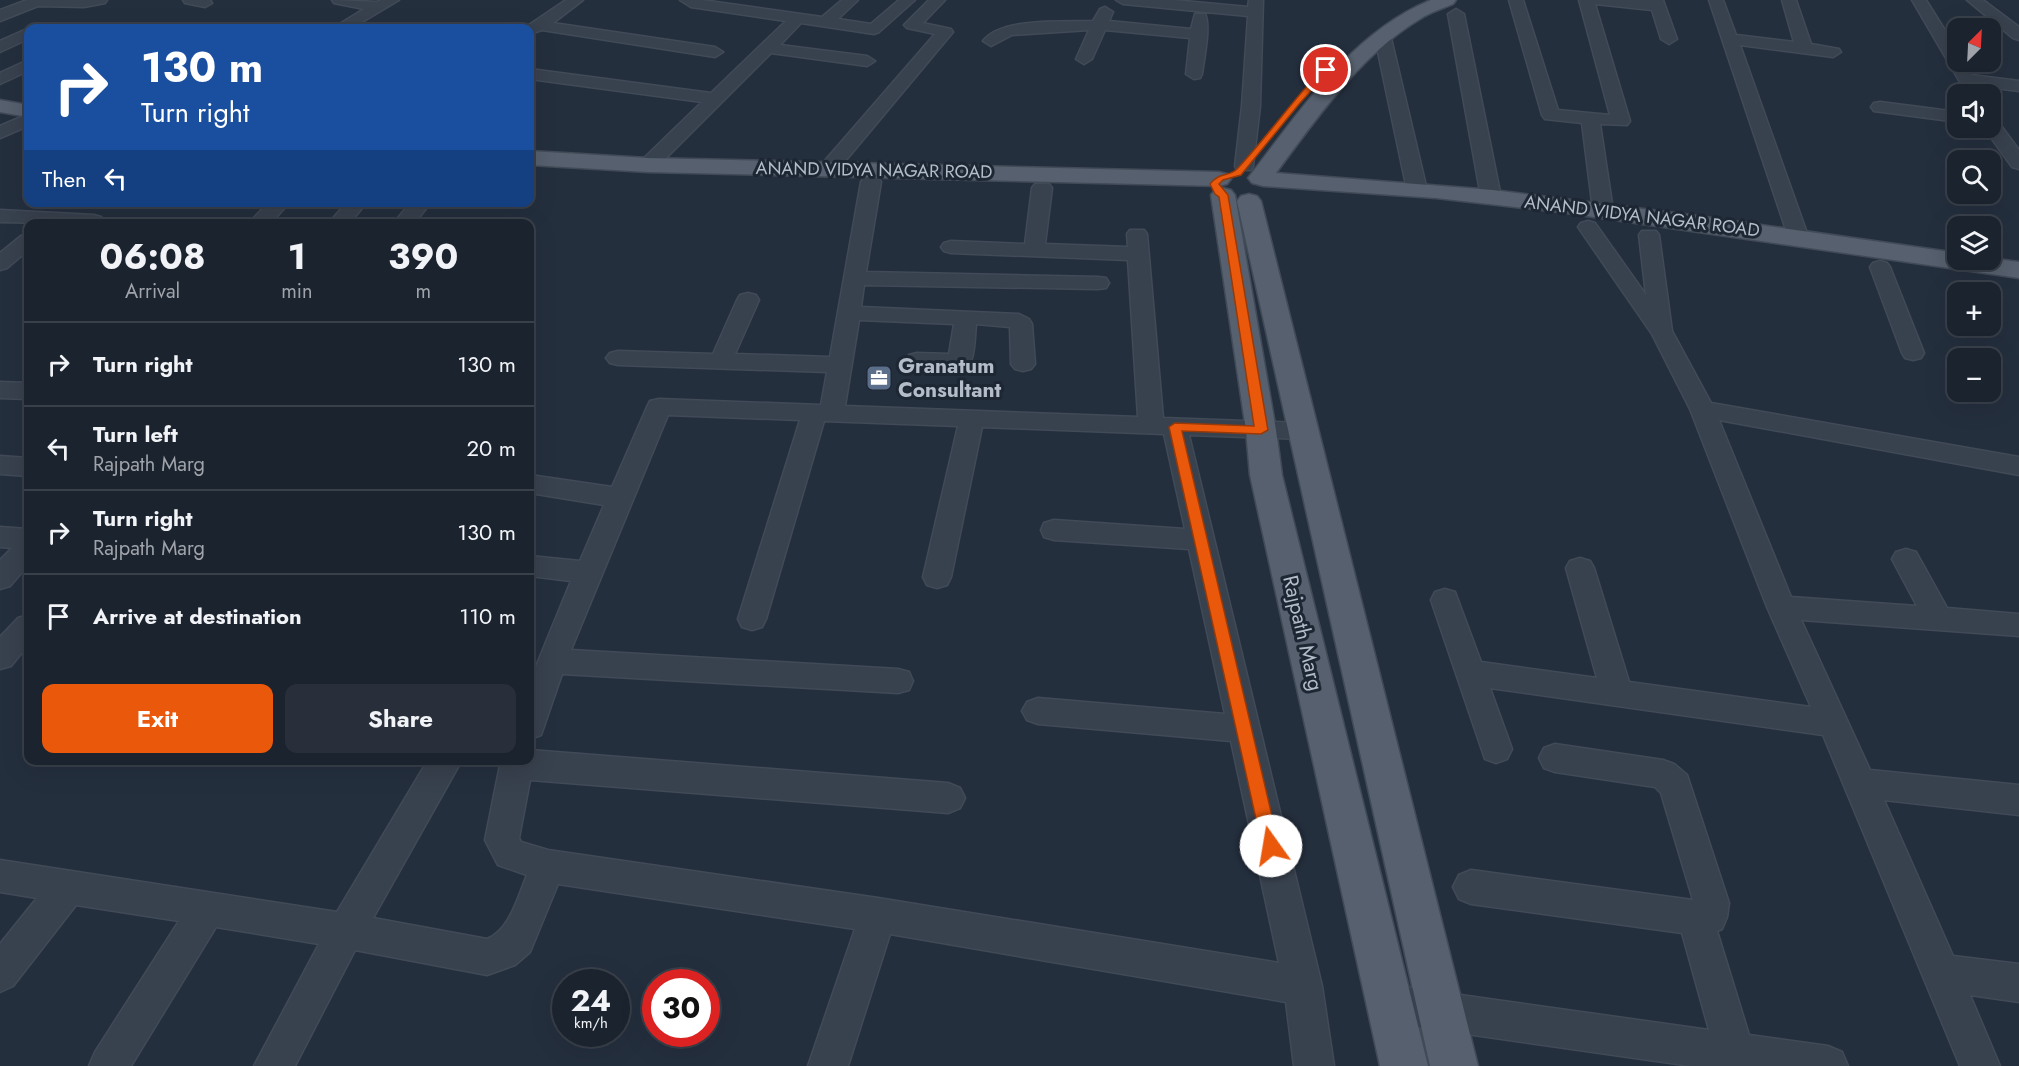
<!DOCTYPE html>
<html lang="en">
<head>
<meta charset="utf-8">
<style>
	:root { --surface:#1b232e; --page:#282f3a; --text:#f1f3f6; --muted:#a0a4aa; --line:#39404a; --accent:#ea580c }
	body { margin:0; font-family:Jost,sans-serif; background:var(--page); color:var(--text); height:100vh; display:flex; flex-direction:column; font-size:22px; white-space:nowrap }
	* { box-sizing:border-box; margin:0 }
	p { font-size:20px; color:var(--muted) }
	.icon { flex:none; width:33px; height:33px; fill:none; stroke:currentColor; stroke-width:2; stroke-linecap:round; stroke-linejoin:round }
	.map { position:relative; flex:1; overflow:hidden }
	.panel { position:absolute; left:24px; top:219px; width:510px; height:546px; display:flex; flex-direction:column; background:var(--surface); border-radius:12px; box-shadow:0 6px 24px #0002,0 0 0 2px var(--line) }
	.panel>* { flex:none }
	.top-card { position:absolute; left:24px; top:24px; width:510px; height:183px; border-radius:12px; box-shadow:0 6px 24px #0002,0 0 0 2px var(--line); background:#1a4fa0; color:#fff; overflow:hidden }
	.needle { width:39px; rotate:24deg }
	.controls { position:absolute; left:1947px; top:18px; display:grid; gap:12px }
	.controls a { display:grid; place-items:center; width:54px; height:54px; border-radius:12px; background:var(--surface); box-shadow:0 6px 24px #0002,0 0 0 2px var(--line); font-size:30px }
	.speed { position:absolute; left:552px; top:969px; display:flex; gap:12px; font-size:30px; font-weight:700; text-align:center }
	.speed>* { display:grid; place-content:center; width:78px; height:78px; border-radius:50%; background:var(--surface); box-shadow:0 6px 24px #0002,0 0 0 2px var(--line); line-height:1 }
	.speed small { font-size:15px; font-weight:400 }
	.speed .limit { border:9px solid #d22; background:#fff; color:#111 }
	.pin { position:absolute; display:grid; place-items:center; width:51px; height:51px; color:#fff; margin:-26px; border:3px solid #fff; border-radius:50%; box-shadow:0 2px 6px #0007 }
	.me { position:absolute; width:66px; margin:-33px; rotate:347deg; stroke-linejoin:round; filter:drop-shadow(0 0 4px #0008) }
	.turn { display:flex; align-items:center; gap:21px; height:126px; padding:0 18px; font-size:27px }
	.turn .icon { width:78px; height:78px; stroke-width:2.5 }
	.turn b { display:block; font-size:42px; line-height:51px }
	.then { display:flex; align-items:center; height:57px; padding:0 18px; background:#0003; gap:12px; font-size:22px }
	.eta { display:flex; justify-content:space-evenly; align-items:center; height:102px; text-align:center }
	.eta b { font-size:36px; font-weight:700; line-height:42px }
	.button { display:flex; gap:12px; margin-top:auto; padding:12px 18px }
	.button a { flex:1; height:69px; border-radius:12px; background:var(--accent); color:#fff; font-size:24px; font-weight:700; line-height:69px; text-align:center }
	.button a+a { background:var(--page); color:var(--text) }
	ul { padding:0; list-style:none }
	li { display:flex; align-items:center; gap:18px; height:84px; padding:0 18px; border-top:2px solid var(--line) }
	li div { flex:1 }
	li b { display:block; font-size:22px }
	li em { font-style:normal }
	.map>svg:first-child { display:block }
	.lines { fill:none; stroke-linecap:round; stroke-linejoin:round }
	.minor-casing { stroke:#414a57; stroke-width:3 }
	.major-casing { stroke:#414a57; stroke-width:3 }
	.minor { fill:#38414e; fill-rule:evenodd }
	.major { fill:#56606e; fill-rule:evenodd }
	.route { fill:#ea580c; stroke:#983908; stroke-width:1.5 }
	.labels { text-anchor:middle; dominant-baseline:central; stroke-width:6; stroke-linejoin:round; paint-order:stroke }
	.far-street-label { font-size:18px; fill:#b4bcc9; stroke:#1d2633 }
	.poi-label { font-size:21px; font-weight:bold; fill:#b4bcc9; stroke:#1d2633; text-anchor:start }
	.street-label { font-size:21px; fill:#b4bcc9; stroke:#1d2633 }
</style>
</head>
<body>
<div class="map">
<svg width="2019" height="1066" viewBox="0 0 2019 1066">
	<rect width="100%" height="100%" fill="#242f3e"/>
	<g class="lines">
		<g class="minor-casing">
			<path id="minor" d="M 27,0 L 107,0 L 105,3 L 84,7 L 38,6 L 0,21 L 0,10 Z
				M 183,0 L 210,0 L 212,3 L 205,7 L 185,3 Z
				M 332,0 L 377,2 L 381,0 L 399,0 L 352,28 L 333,28 L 364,9 L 334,3 Z
				M 566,0 L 583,0 L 553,23 L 715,47 L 723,52 L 715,57 L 542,30 L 530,34 L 530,28 L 525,28 L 526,27 Z
				M 680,0 L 702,0 L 822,17 L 842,0 L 858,0 L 838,19 L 871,24 L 899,0 L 915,0 L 879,32 L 874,34 L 801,23 L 780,45 L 867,56 L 875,61 L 867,66 L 771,53 L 655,169 L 641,169 L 639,165 L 641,161 L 702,102 L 530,79 L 530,69 L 711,93 L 786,21 L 691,7 Z
				M 929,0 L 945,0 L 923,23 L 951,29 L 953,32 L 836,172 L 822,172 L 820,168 L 822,164 L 935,34 L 907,28 L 904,25 Z
				M 1116,0 L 1173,0 L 1248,7 L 1249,0 L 1263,0 L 1260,106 L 1253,166 L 1251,170 L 1237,170 L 1235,166 L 1242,106 L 1248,16 L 1123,4 Z
				M 1509,0 L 1523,0 L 1558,110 L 1610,115 L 1579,0 L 1663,0 L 1677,39 L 1669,44 L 1661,39 L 1652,10 L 1595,4 L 1630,121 L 1627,125 L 1600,124 L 1613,210 L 1610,214 L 1596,214 L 1593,210 L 1582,123 L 1545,119 L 1542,115 Z
				M 1709,0 L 1723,0 L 1736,35 L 1794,42 L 1782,0 L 1796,0 L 1811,44 L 1839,49 L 1841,52 L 1833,57 L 1740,45 L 1808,236 L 1805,240 L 1791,240 L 1788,236 Z
				M 1912,0 L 1926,0 L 1958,51 L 1958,62 L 1964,62 L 1972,75 L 2019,81 L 2019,91 L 1978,86 L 1983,94 L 1967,94 Z
				M 1967,0 L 1983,0 L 2019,27 L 2019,40 L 2013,38 Z
				M 1105,7 L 1113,12 L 1109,21 L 1191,29 L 1195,14 L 1205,14 C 1211,25 1204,59 1202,74 L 1200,78 L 1194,79 L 1186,74 L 1190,38 L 1105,30 L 1092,59 L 1084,64 L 1076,59 L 1089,30 L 1012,35 L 991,46 L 983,41 C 1001,17 1065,22 1093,21 L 1100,9 Z
				M 1456,9 L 1464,14 L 1501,197 L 1498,201 L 1484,201 L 1481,197 L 1448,14 Z
				M 29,28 L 28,39 L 0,52 L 0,41 Z
				M 1383,33 L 1391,38 L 1427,190 L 1424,194 L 1410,194 L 1407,190 L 1375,38 Z
				M 28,60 L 28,71 L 0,84 L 0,73 Z
				M 1880,102 L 1958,112 L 1958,122 L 1874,111 L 1871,107 L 1874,103 Z
				M 28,114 L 28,126 L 0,138 L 0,126 Z
				M 1990,118 L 1996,119 L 2019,150 L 2019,169 L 2012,167 L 1984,128 L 1990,128 Z
				M 871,176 L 878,178 L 881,182 L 866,272 L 1098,277 L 1106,278 L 1109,283 L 1106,288 L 1098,289 L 864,285 L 861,307 L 1019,314 L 1029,319 L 1032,324 L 1035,364 L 1031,369 L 1023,371 L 1015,369 L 1011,364 L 1010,327 L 976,324 C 975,335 975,348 972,358 C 966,374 922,369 909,365 L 905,360 L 909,355 L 917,353 L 949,354 L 954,324 L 859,320 L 845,406 L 1138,417 L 1128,260 L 951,253 L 944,251 L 941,247 L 944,243 L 951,241 L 1025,244 L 1032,188 L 1035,184 L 1049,184 L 1052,188 L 1045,244 L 1128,247 L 1127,234 L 1130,230 L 1144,230 L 1147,234 L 1163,418 L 1302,423 L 1311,425 L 1314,431 L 1311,437 L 1302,439 L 1189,435 L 1322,986 L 1334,1066 L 1294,1066 L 1286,1002 L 890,934 L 848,1066 L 808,1066 L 855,929 L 558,884 L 530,952 L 515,965 L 487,975 L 355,950 L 295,1066 L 254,1066 L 319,944 L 216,927 L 131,1066 L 89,1066 L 95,1052 L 179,921 L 76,905 L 13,986 L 0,992 L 0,944 L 37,898 L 0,892 L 0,860 L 337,912 L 428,760 L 462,760 L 373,918 L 487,939 C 510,930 518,896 527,875 L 498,865 L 485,840 L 500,765 L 502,760 L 530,760 L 530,750 L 948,783 L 960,788 L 965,798 L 960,808 L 948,813 L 530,780 L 519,838 L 521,842 L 548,850 L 878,898 L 1279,963 L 1231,741 L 1038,724 L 1027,720 L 1022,711 L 1027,702 L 1038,698 L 1225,714 L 1189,549 L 1054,540 L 1044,537 L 1041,530 L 1044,523 L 1054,520 L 1185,529 L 1164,434 L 982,427 L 951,577 L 947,585 L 937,588 L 927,585 L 923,577 L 958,426 L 824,421 L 766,619 L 762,627 L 752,630 L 742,627 L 738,619 L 800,420 L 668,415 L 571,650 L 898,669 L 909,672 L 913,681 L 909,690 L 898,693 L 562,674 L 541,735 L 530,739 L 530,681 L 571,581 L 530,576 L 530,556 L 580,561 L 604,505 L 530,493 L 530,475 L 612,487 L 647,407 L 650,401 L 659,399 L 821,405 L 827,372 L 618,365 L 610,363 L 606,358 L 610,353 L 618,351 L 713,354 L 737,300 L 740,295 L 748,293 L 756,295 L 759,300 L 735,354 L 830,357 L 861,182 L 864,178 Z
				M 269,202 L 290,202 L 270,224 L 248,224 Z
				M 347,202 L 367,202 L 349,224 L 328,224 Z
				M 411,202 L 431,202 L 414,224 L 393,224 Z
				M 0,210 L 94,215 L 101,217 L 104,221 L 102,224 L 0,222 Z
				M 1588,221 L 1595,223 L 1646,295 L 1639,235 L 1642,231 L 1656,231 L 1659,235 L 1672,331 L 1711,403 L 2019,457 L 2019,475 L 1719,420 L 1791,597 L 1917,606 L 1892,559 L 1896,552 L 1906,549 L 1916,552 L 1947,608 L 2019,614 L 2019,636 L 1801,620 L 1870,770 L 2019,785 L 2019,815 L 1884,800 L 1953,956 L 2019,964 L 2019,1002 L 1970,995 L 2000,1066 L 1960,1066 L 1823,735 L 1490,688 L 1512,749 L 1507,759 L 1496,763 L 1485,759 L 1431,600 L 1435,592 L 1445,589 L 1455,592 L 1481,662 L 1597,678 L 1566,568 L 1570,561 L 1580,558 L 1590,561 L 1594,568 L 1629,682 L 1811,707 L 1767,607 L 1690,409 L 1652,334 L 1578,227 L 1581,223 Z
				M 28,234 L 28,250 L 7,268 L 0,270 L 0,253 L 21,236 Z
				M 1880,261 L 1887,263 L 1890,267 L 1924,353 L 1921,358 L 1913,360 L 1905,358 L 1902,353 L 1870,267 L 1873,263 Z
				M 0,382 L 28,383 L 28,399 L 0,398 Z
				M 0,456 L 28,458 L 28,476 L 0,474 Z
				M 0,527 L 28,529 L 28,565 L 10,586 L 0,589 L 0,560 L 12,548 L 0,547 Z
				M 28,615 L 28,645 L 11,666 L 0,669 L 0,637 L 18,618 Z
				M 1555,744 L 1663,760 L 1674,764 L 1687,775 L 1729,903 L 1727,917 L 1722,929 L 1717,931 L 1749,1035 L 1828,1046 L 1842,1052 L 1848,1066 L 1691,1066 L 1390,1023 L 1377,1017 L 1371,1004 L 1377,991 L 1390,985 L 1709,1030 L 1682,933 L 1471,904 L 1459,899 L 1453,887 L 1459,875 L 1471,870 L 1693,900 L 1661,793 L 1655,787 L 1555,772 L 1544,768 L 1539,758 L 1544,748 Z"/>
		</g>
		<g class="major-casing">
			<path id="major" d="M 1431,0 L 1456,0 L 1453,4 C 1442,9 1430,12 1420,19 C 1360,55 1317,118 1276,173 L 1493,190 L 1691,215 L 1958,253 L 1958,260 L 1990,258 L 2019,262 L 2019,278 L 1559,212 L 1436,198 L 1263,186 L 1252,183 L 1248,178 L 1252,173 C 1301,109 1354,31 1431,0 Z
				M 0,100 L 28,105 L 28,117 L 0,112 Z
				M 530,151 L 648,158 L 1219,172 L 1227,174 L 1231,179 L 1227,184 L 1219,186 L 648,172 L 530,165 Z
				M 1223,188 L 1231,190 L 1235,195 L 1276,430 L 1282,475 L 1428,1066 L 1380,1066 L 1250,475 L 1246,430 L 1211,195 L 1215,190 Z
				M 1249,194 L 1257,196 L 1261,201 L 1478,1066 L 1430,1066 L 1237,201 L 1241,196 Z"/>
		</g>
		<use href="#minor" class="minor"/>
		<use href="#major" class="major"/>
	</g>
	<path class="route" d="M 1323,68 L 1330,70 L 1300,103 L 1241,175 L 1223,180 L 1219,184 L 1228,195 L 1268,430 L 1261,434 L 1182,431 L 1279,846 L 1277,851 L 1271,854 L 1265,851 L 1262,846 L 1169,427 L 1175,423 L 1254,426 L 1219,197 L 1215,194 L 1210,184 C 1219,172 1229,177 1237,169 C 1267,137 1293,100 1323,68 Z"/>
	<defs>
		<g id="office-square" transform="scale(1.35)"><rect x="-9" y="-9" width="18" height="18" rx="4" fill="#5c6f8a" stroke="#1d2633"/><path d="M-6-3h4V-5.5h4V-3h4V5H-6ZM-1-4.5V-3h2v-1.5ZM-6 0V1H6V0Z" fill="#fff"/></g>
	</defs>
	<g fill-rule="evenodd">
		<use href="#office-square" x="879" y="378"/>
	</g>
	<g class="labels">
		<g class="far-street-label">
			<text transform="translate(874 170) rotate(1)">ANAND VIDYA NAGAR ROAD</text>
			<text transform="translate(1642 216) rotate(7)">ANAND VIDYA NAGAR ROAD</text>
		</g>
		<g class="poi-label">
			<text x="898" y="366">Granatum<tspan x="898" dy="24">Consultant</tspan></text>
		</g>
		<g class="street-label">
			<text transform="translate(1303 633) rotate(77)">Rajpath Marg</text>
		</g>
	</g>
</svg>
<div class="controls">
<a><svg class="needle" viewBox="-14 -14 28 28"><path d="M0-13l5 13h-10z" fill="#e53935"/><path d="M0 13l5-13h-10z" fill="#a0a4aa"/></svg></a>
<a><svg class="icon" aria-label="sound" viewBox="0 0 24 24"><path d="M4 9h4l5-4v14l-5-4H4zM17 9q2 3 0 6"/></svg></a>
<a><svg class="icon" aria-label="search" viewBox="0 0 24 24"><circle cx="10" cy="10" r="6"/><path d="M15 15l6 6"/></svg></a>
<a><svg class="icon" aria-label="layers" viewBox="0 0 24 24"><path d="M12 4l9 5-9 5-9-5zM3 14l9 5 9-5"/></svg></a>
<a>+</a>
<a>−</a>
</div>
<div class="speed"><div>24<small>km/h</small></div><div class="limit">30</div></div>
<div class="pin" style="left:1326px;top:70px;background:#d93025"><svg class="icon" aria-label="arrive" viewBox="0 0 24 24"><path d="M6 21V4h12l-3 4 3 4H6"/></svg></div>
<svg class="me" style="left:1271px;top:846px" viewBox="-20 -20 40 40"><circle r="19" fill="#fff"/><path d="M0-13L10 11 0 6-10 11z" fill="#ea580c"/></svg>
<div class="top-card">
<div class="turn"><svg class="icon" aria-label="right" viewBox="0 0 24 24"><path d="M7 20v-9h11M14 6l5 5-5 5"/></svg><div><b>130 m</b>Turn right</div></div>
<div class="then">Then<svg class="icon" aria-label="left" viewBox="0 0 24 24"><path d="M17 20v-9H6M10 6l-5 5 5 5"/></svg></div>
</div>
<section class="panel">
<div class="eta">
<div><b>06:08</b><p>Arrival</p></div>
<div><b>1</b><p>min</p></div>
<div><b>390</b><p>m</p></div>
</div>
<ul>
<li><svg class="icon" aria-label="right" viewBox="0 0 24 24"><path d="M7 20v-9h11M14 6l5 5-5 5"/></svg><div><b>Turn right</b></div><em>130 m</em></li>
<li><svg class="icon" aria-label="left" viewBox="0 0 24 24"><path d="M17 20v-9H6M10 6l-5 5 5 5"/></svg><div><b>Turn left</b><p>Rajpath Marg</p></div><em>20 m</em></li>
<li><svg class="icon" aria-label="right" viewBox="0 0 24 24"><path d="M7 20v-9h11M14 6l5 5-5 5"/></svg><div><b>Turn right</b><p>Rajpath Marg</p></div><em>130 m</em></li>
<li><svg class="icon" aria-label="arrive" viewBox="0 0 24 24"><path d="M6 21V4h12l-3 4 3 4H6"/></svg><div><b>Arrive at destination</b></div><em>110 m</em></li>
</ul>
<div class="button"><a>Exit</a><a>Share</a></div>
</section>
</div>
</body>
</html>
